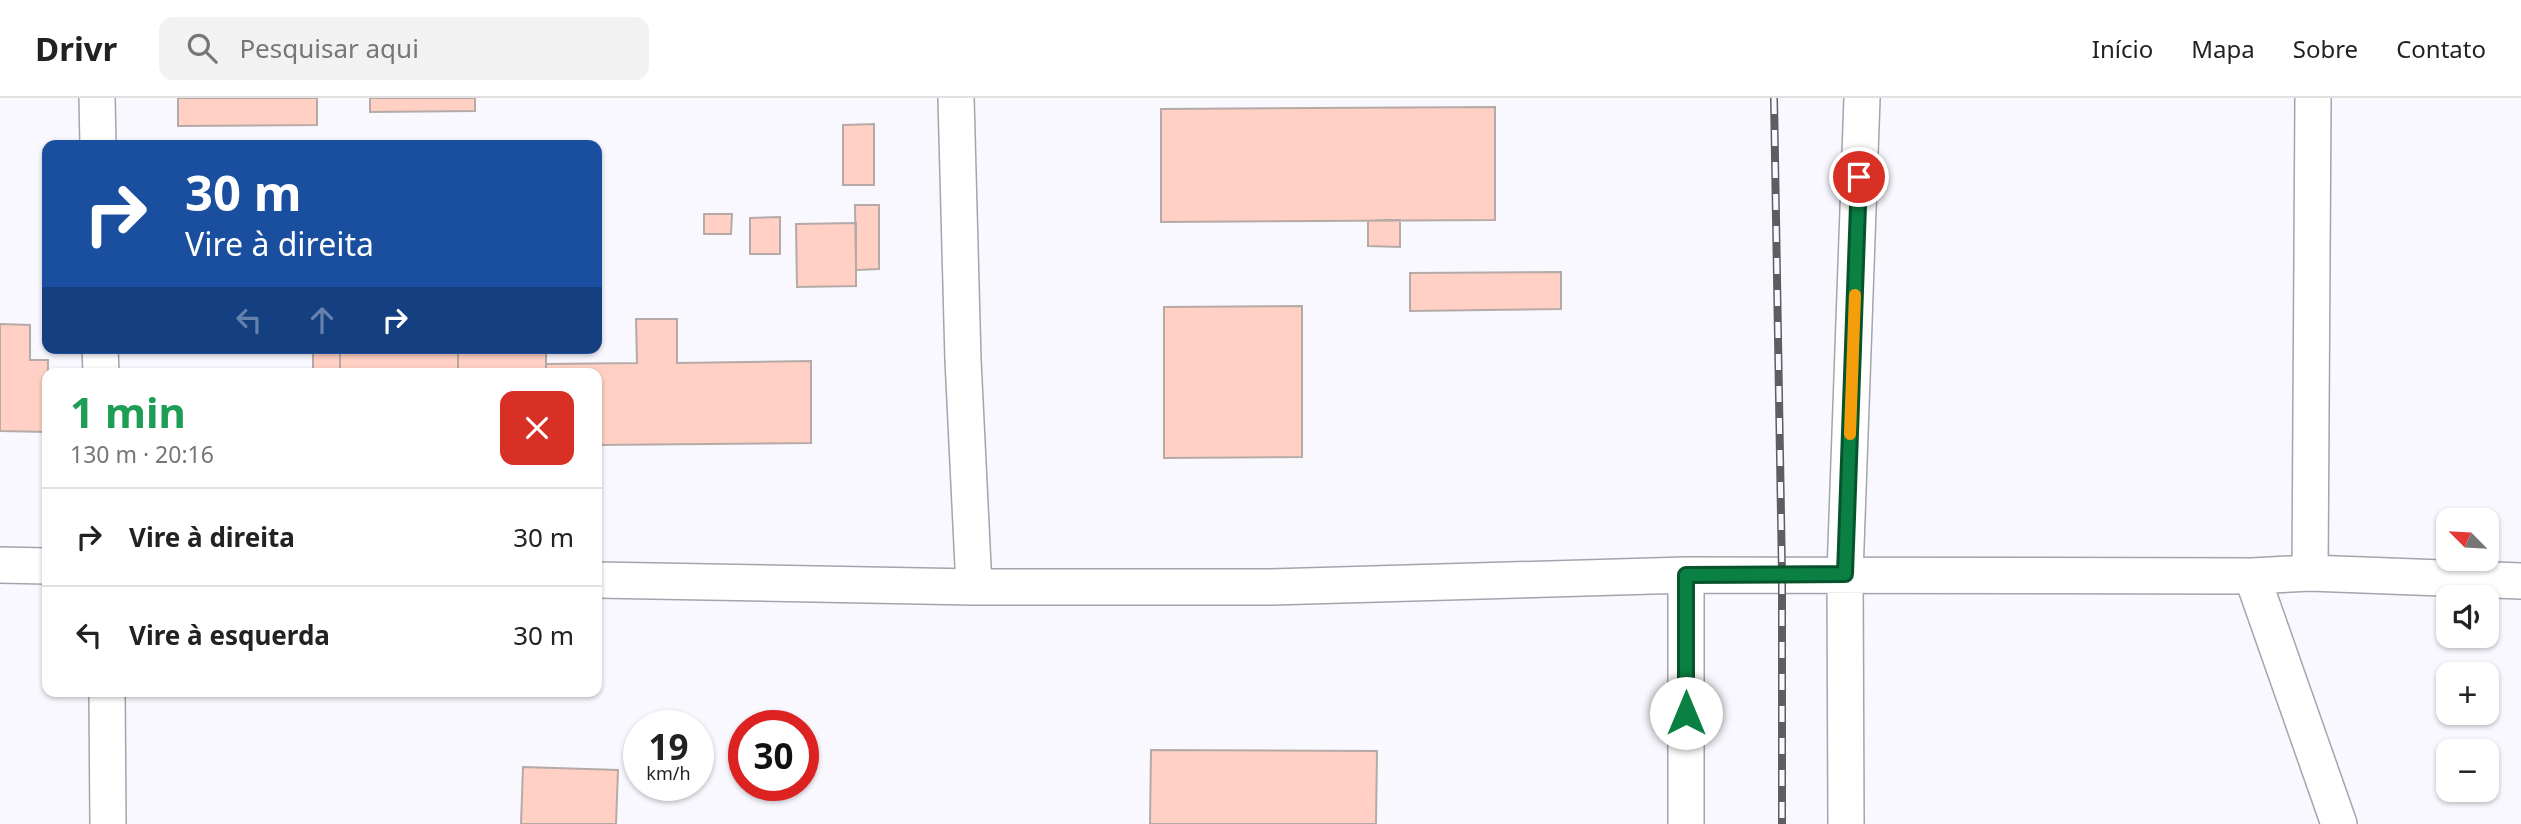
<!DOCTYPE html>
<html lang="pt">
<head>
<meta charset="utf-8">
<style>
	:root { --surface:#fff; --page:#f2f2f2; --text:#222; --muted:#767676; --line:#e0e0e0 }
	body { margin:0; font-family:"Noto Sans",sans-serif; background:var(--page); color:var(--text); height:100vh; display:flex; flex-direction:column; font-size:26px; white-space:nowrap }
	* { box-sizing:border-box; margin:0 }
	p { font-size:23px; color:var(--muted) }
	.icon { flex:none; width:38px; height:38px; fill:none; stroke:currentColor; stroke-width:2; stroke-linecap:round; stroke-linejoin:round }
	.map { position:relative; flex:1; overflow:hidden }
	.side { position:absolute; left:42px; top:270px; width:560px; height:329px; display:flex; flex-direction:column; background:var(--surface); border-radius:14px; box-shadow:0 2px 5px #0004 }
	.side>* { flex:none }
	.hud { position:absolute; left:42px; top:42px; width:560px; height:214px; border-radius:14px; box-shadow:0 2px 5px #0004; background:#1a4fa0; color:#fff; overflow:hidden }
	.needle { width:46px; rotate:294deg }
	.controls { position:absolute; left:2436px; top:410px; display:grid; gap:14px }
	.controls a { display:grid; place-items:center; width:63px; height:63px; border-radius:14px; background:var(--surface); box-shadow:0 2px 5px #0004; font-size:35px }
	.speed { position:absolute; left:623px; top:612px; display:flex; gap:14px; font-size:35px; font-weight:700; text-align:center }
	.speed>* { display:grid; place-content:center; width:91px; height:91px; border-radius:50%; background:var(--surface); box-shadow:0 2px 5px #0004; line-height:1 }
	.speed small { font-size:18px; font-weight:400 }
	.speed .limit { border:10px solid #d22; background:#fff; color:#111 }
	.pin { position:absolute; display:grid; place-items:center; width:60px; height:60px; color:#fff; margin:-30px; border:4px solid #fff; border-radius:50%; box-shadow:0 2px 7px #0007 }
	.me { position:absolute; width:77px; margin:-38px; rotate:0deg; stroke-linejoin:round; filter:drop-shadow(0 0 5px #0008) }
	.turn { display:flex; align-items:center; gap:24px; height:147px; padding:0 28px; font-size:32px }
	.turn .icon { width:91px; height:91px; stroke-width:2.5 }
	.turn b { display:block; font-size:49px; line-height:60px }
	.lanes { display:flex; align-items:center; height:66px; padding:0 28px; background:#0003; justify-content:center; gap:35px; direction:ltr }
	.lanes .off { opacity:.35 }
	.round { display:grid; place-items:center; flex:none; width:74px; height:74px; border-radius:14px; background:var(--page) }
	.headline { display:flex; align-items:center; justify-content:space-between; height:119px; padding:0 28px }
	h1 { font-size:42px; font-weight:700; line-height:52px; color:#1e9e55 }
	ul { padding:0; list-style:none }
	li { display:flex; align-items:center; gap:21px; height:98px; padding:0 28px; border-top:2px solid var(--line) }
	li div { flex:1 }
	li b { display:block; font-size:26px }
	li em { font-style:normal }
	header { display:flex; align-items:center; gap:42px; box-sizing:border-box; height:98px; padding:0 35px; background:var(--surface); border-bottom:2px solid var(--line) }
	header strong { font-size:33px }
	nav { display:flex; gap:38px; margin-inline-start:auto; font-size:24px }
	.search { width:490px; height:63px; background:var(--page); display:flex; align-items:center; gap:18px; box-sizing:border-box; padding:0 24px; border-radius:14px; color:var(--muted); font-size:26px }
	.map>svg:first-child { display:block }
	.building { fill:#ffd0c3; stroke:#b5aaa7; stroke-width:2 }
	.lines { fill:none; stroke-linecap:round; stroke-linejoin:round }
	.minor-casing { stroke:#a5a3ad; stroke-width:38 }
	.minor { stroke:#fff; stroke-width:35 }
	.rail-casing { stroke:#5e5d61; stroke-width:8 }
	.rail { stroke:#f9f8fe; stroke-width:5; stroke-dasharray:16; stroke-linecap:butt }
	.route-casing { stroke:#07532c; stroke-width:18 }
	.route { stroke:#0b8043; stroke-width:12 }
	.slow { stroke:#f59e0b; stroke-width:12 }
</style>
</head>
<body>
<header>
<strong>Drivr</strong>
<div class="search"><svg class="icon" aria-label="search" viewBox="0 0 24 24"><circle cx="10" cy="10" r="6"/><path d="M15 15l6 6"/></svg>Pesquisar aqui</div>
<nav><a>Início</a><a>Mapa</a><a>Sobre</a><a>Contato</a></nav>
</header>
<div class="map">
<svg width="2521" height="726" viewBox="0 0 2521 726">
	<rect width="100%" height="100%" fill="#f9f8fe"/>
	<path class="building" d="M 178,0 L 317,0 L 317,27 L 178,28 Z
		M 370,0 L 475,0 L 475,13 L 370,14 Z
		M 1495,9 L 1495,122 L 1161,124 L 1161,11 Z
		M 874,26 L 874,87 L 843,87 L 843,27 Z
		M 855,107 L 879,107 L 879,171 L 856,172 Z
		M 704,116 L 732,116 L 731,136 L 704,136 Z
		M 780,119 L 780,156 L 750,156 L 750,120 Z
		M 1400,122 L 1400,149 L 1368,148 L 1368,123 Z
		M 856,125 L 856,188 L 797,189 L 796,126 Z
		M 1561,174 L 1561,211 L 1410,213 L 1410,175 Z
		M 1302,208 L 1302,359 L 1164,360 L 1164,209 Z
		M 636,221 L 677,221 L 677,265 L 811,263 L 811,345 L 597,347 L 597,275 L 546,275 L 546,266 L 637,265 Z
		M 0,226 L 30,227 L 30,262 L 48,262 L 47,334 L 0,333 Z
		M 313,250 L 340,250 L 340,275 L 313,275 Z
		M 340,250 L 458,250 L 458,275 L 340,275 Z
		M 458,250 L 546,250 L 546,275 L 458,275 Z
		M 1151,652 L 1377,653 L 1376,726 L 1150,726 Z
		M 523,669 L 618,672 L 616,726 L 521,726 Z"/>
	<g class="lines">
		<g class="minor-casing">
			<path id="minor" d="M 97,0 L 98,47
				M 956,0 L 963,262 L 974,489
				M 100,250 L 101,275
				M 0,467 L 47,468
				M 2310,475 L 2313,0
				M 2252,478 L 2339,726
				M 597,482 L 974,489 L 1271,489 L 1686,477 L 2252,478 L 2310,475 L 2521,483
				M 107,593 L 108,726
				M 1686,726 L 1686,477
				M 1846,726 L 1845,476 L 1862,0"/>
		</g>
		<use href="#minor" class="minor"/>
		<g class="rail-casing">
			<path id="rail" d="M 1774,0 L 1782,477 L 1782,726"/>
		</g>
		<use href="#rail" class="rail"/>
	</g>
	<g class="lines">
		<g class="route-casing">
			<path id="route" d="M 1686,615 L 1686,477 L 1845,476 L 1859,79"/>
		</g>
		<use href="#route" class="route"/>
		<path class="slow" d="M 1850,336 L 1855,197"/>
	</g>
</svg>
<div class="controls">
<a><svg class="needle" viewBox="-14 -14 28 28"><path d="M0-13l5 13h-10z" fill="#e53935"/><path d="M0 13l5-13h-10z" fill="#767676"/></svg></a>
<a><svg class="icon" aria-label="sound" viewBox="0 0 24 24"><path d="M4 9h4l5-4v14l-5-4H4zM17 9q2 3 0 6"/></svg></a>
<a>+</a>
<a>−</a>
</div>
<div class="speed"><div>19<small>km/h</small></div><div class="limit">30</div></div>
<div class="pin" style="left:1859px;top:79px;background:#d93025"><svg class="icon" aria-label="arrive" viewBox="0 0 24 24"><path d="M6 21V4h12l-3 4 3 4H6"/></svg></div>
<svg class="me" style="left:1686px;top:615px" viewBox="-20 -20 40 40"><circle r="19" fill="#fff"/><path d="M0-13L10 11 0 6-10 11z" fill="#0b8043"/></svg>
<div class="hud">
<div class="turn"><svg class="icon" aria-label="right" viewBox="0 0 24 24"><path d="M7 20v-9h11M14 6l5 5-5 5"/></svg><div><b>30 m</b>Vire à direita</div></div>
<div class="lanes"><svg class="icon off" aria-label="left" viewBox="0 0 24 24"><path d="M17 20v-9H6M10 6l-5 5 5 5"/></svg><svg class="icon off" aria-label="ahead" viewBox="0 0 24 24"><path d="M12 20V5M6 11l6-6 6 6"/></svg><svg class="icon" aria-label="right" viewBox="0 0 24 24"><path d="M7 20v-9h11M14 6l5 5-5 5"/></svg></div>
</div>
<section class="side">
<div class="headline"><div><h1>1 min</h1><p>130 m · 20:16</p></div><a class="round" style="background:#d93025;color:#fff"><svg class="icon" aria-label="close" viewBox="0 0 24 24"><path d="M6 6l12 12M18 6L6 18"/></svg></a></div>
<ul>
<li><svg class="icon" aria-label="right" viewBox="0 0 24 24"><path d="M7 20v-9h11M14 6l5 5-5 5"/></svg><div><b>Vire à direita</b></div><em>30 m</em></li>
<li><svg class="icon" aria-label="left" viewBox="0 0 24 24"><path d="M17 20v-9H6M10 6l-5 5 5 5"/></svg><div><b>Vire à esquerda</b></div><em>30 m</em></li>
</ul>
</section>
</div>
</body>
</html>
